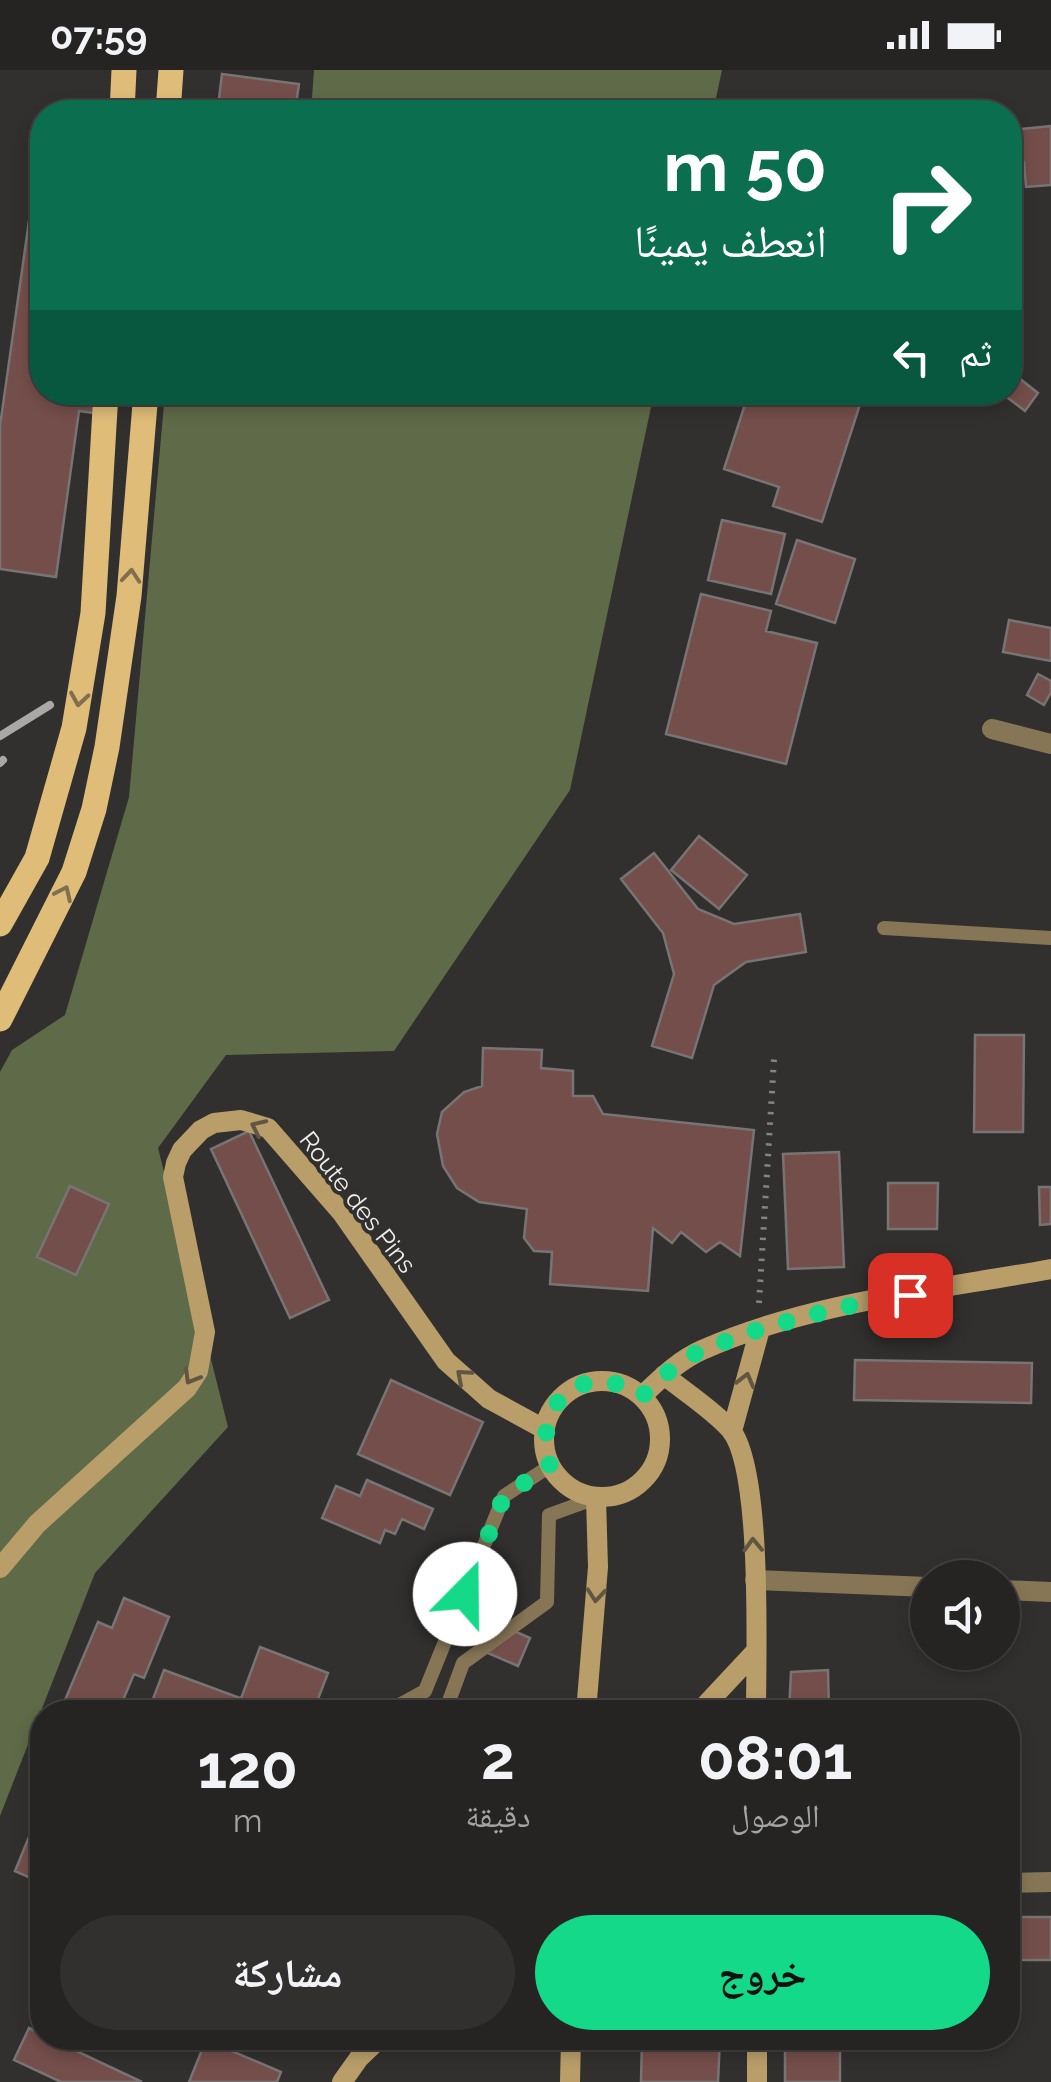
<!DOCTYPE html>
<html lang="ar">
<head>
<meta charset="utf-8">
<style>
	:root { --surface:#252422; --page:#31302f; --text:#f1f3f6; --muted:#a3a4a5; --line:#424140; --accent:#14d989 }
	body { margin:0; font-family:Raleway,"Noto Naskh Arabic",sans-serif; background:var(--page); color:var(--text); direction:rtl; height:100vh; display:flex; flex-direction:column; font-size:38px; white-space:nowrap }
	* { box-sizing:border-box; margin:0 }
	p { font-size:32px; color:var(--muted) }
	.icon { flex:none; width:55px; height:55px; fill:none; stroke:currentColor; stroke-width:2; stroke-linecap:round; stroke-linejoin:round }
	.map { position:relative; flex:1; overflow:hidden; direction:ltr }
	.details { position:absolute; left:30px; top:1630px; width:990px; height:350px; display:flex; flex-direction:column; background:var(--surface); border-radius:40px; box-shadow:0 5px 15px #0003,0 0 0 2px var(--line); direction:rtl }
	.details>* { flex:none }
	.hud { position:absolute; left:30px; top:30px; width:992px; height:305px; border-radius:40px; box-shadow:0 5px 15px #0003,0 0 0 2px var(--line); direction:rtl; background:#0b6e4f; color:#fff; overflow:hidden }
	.buttons { position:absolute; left:910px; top:1490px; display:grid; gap:20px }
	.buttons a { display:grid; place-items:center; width:110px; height:110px; border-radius:50%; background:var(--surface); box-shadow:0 5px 15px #0003,0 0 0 2px var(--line); font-size:50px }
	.pin { position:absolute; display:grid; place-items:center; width:85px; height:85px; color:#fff; margin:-42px; border-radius:20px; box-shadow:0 5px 15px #0006 }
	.me { position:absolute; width:110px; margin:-55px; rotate:22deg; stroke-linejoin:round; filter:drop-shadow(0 0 8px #0008) }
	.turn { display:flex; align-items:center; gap:35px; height:210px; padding:0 30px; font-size:45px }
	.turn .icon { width:130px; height:130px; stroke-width:2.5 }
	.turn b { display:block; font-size:70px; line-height:85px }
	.then { display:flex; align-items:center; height:95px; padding:0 30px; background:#0003; gap:20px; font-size:38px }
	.eta { display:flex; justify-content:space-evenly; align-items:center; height:170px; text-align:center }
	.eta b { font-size:60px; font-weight:700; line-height:70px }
	.action { display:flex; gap:20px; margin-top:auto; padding:20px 30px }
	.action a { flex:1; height:115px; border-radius:60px; background:var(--accent); color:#111; font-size:40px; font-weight:700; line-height:115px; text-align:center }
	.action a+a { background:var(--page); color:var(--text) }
	.status { display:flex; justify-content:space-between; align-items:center; height:70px; padding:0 50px; background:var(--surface); direction:ltr }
	.status svg { height:28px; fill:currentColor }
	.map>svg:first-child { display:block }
	.forest { fill:#5f6a48 }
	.building { fill:#744e4a; stroke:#777473; stroke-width:2.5 }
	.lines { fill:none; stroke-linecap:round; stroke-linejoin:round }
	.path { stroke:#848381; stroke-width:6; stroke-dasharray:2.5 8; stroke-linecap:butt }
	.lane { stroke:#877656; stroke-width:14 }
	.street { stroke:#877656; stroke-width:20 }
	.secondary { stroke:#b99e69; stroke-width:20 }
	.primary { stroke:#dfbc78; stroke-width:25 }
	.rail { stroke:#a9a8a6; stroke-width:8 }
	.oneway { stroke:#7f6f4f }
	.oneway2 { stroke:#615643 }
	.route { stroke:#14d989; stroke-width:18; stroke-dasharray:0 32.4 }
	.labels { text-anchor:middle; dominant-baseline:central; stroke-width:8; stroke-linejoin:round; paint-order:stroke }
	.street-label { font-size:25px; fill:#efeeec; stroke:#31302e }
</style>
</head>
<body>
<div class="status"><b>07:59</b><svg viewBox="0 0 49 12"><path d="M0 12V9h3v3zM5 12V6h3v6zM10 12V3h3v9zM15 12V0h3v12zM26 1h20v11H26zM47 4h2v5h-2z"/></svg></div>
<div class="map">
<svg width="1051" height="2012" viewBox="0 0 1051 2012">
	<rect width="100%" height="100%" fill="#31302e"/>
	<path class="forest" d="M 314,0 L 722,0 L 713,42 L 311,42 Z
		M 165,323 L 654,323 L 570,720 L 394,981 L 226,985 L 158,1078 L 228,1357 L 95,1503 L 0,1746 L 0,1002 L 12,980 L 65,945 L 129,727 Z"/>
	<path class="building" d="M 222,4 L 299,14 L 295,42 L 244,42 L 218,37 Z
		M 1051,56 L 1051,115 L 1026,117 L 1024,92 L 1010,93 L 1010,60 Z
		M 42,59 L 42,322 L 104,322 L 101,344 L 79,341 L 56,507 L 0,499 L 0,356 Z
		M 1010,301 L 1038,323 L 1025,341 L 1000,322 L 1010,322 Z
		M 749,322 L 864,322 L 822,452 L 773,436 L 779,417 L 724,399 Z
		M 722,450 L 785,464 L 771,524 L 708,510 Z
		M 797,470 L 855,489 L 835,553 L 776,534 Z
		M 701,524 L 771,541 L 766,561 L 817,573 L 786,694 L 666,664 Z
		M 1009,550 L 1051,558 L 1051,591 L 1003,582 Z
		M 1038,604 L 1051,611 L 1051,622 L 1044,635 L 1027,625 Z
		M 699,766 L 747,805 L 719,839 L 671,800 Z
		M 654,783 L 698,839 L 734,854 L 800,844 L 806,882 L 746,892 L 714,915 L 692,988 L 652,976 L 674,904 L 663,863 L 621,809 Z
		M 975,965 L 1024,965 L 1023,1062 L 974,1062 Z
		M 483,978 L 542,980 L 541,998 L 573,1001 L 573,1026 L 593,1026 L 603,1044 L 754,1060 L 740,1186 L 720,1172 L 706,1182 L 681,1162 L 672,1173 L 653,1158 L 648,1221 L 550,1214 L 552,1182 L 534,1181 L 524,1168 L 527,1139 L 479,1132 L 457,1118 L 443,1096 L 437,1064 L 442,1042 L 464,1022 L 482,1016 Z
		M 249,1061 L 329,1230 L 290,1248 L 211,1079 Z
		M 839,1082 L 844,1197 L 788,1199 L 783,1084 Z
		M 888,1113 L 938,1113 L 937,1159 L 888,1159 Z
		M 70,1116 L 109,1134 L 76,1205 L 37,1187 Z
		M 1039,1117 L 1051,1117 L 1051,1154 L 1040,1155 Z
		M 855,1290 L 1032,1293 L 1031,1333 L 854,1330 Z
		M 391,1310 L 483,1352 L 450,1425 L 358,1384 Z
		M 367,1410 L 433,1439 L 424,1459 L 402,1449 L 395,1464 L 385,1460 L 380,1473 L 322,1448 L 336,1416 L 360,1426 Z
		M 124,1528 L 169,1547 L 144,1608 L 134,1604 L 118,1642 L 60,1642 L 98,1552 L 112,1558 Z
		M 500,1555 L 530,1568 L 518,1596 L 488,1583 Z
		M 260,1577 L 328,1603 L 313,1642 L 236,1642 Z
		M 164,1600 L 240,1628 L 234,1642 L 148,1642 Z
		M 828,1600 L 829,1642 L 789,1642 L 791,1602 Z
		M 42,1684 L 42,1715 L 31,1710 Z
		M 42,1735 L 42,1813 L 15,1801 Z
		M 1008,1847 L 1051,1847 L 1051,1890 L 1008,1890 Z
		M 29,1958 L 42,1964 L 42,1968 L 49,1968 L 142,2012 L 61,2012 L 14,1990 Z
		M 642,1968 L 720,1968 L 718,2012 L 641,2012 Z
		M 785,1968 L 840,1968 L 840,2012 L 785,2012 Z
		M 206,1970 L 281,2002 L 277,2012 L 189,2012 Z"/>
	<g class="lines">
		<path class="path" d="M 759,1233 L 774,989"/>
		<path class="lane" d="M 884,858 L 1051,868
			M 387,1642 L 425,1621 L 504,1426 L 550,1396
			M 445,1642 L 463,1593 L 547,1532 L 549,1445 L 596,1428"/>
		<path class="street" d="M 992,659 L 1051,674
			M 755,1510 L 928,1517
			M 1002,1520 L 1051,1522
			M 1008,1813 L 1051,1812"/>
		<path class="secondary" d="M 664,1305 C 685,1322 712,1339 730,1359 C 763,1397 756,1587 756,1642
			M544 1369a58 58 0 1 1 116 0a58 58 0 1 1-116 0Z
			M 642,1326 C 660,1309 679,1290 702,1280 C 810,1232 936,1220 1051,1199
			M 732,1361 L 760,1259
			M 0,1498 L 37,1454 L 187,1318 L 198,1301 L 205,1262 L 173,1107 L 176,1093 L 182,1080 L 201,1060 L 214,1053 L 241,1050 L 268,1058 L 342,1143 L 446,1291 L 489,1329 L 544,1359
			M 586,1642 L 598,1497 L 596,1428
			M 699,1642 L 756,1581
			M 757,1968 L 757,2012
			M 342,2012 L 359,1988 L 380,1968
			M 570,2012 L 571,1968"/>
		<path class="primary" d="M 122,42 L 124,0
			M 168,42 L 171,0
			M 0,854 L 37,788 L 74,658 L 93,543 L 106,322
			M 0,949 L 74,802 L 94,739 L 107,677 L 129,526 L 146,322"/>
		<path class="rail" d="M 0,666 L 50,635
			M 0,693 L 3,690"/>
	</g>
	<defs><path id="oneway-chevron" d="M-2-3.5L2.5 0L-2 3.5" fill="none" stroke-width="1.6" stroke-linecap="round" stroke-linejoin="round" transform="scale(2.5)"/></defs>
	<g class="oneway">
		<use href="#oneway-chevron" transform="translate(131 506) rotate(-85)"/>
		<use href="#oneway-chevron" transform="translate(79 629) rotate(99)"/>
		<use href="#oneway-chevron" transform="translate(64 823) rotate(-65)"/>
	</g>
	<g class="oneway2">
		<use href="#oneway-chevron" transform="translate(258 1057) rotate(-155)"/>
		<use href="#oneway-chevron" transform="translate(463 1306) rotate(-139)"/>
		<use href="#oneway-chevron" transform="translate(191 1307) rotate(121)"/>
		<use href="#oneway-chevron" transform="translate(746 1310) rotate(-75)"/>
		<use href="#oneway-chevron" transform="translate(753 1475) rotate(-92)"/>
		<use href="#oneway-chevron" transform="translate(596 1525) rotate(95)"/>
	</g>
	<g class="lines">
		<path class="route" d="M 465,1524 L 504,1426 L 550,1396 C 530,1333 585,1287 642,1326 L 664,1305 L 699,1281 L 760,1259 L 838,1238 L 910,1225"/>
	</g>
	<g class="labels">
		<g class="street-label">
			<text transform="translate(358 1132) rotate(52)">Route des Pins</text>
		</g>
	</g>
</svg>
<div class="buttons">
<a><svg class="icon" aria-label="sound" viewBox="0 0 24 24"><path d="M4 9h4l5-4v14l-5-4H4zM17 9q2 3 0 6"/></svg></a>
</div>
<div class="pin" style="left:910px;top:1225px;background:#d93025"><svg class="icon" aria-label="arrive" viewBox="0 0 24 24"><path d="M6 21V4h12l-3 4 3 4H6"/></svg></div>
<svg class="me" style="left:465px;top:1524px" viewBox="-20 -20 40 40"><circle r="19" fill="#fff"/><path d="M0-13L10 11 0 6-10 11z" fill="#14d989"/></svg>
<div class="hud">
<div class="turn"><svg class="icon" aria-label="right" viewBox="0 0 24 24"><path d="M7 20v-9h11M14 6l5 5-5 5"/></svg><div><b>50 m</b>انعطف يمينًا</div></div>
<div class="then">ثم<svg class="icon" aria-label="left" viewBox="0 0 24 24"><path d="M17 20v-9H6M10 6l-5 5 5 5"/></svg></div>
</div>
<section class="details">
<div class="eta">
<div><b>08:01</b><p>الوصول</p></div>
<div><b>2</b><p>دقيقة</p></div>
<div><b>120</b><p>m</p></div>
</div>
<div class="action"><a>خروج</a><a>مشاركة</a></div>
</section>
</div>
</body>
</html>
